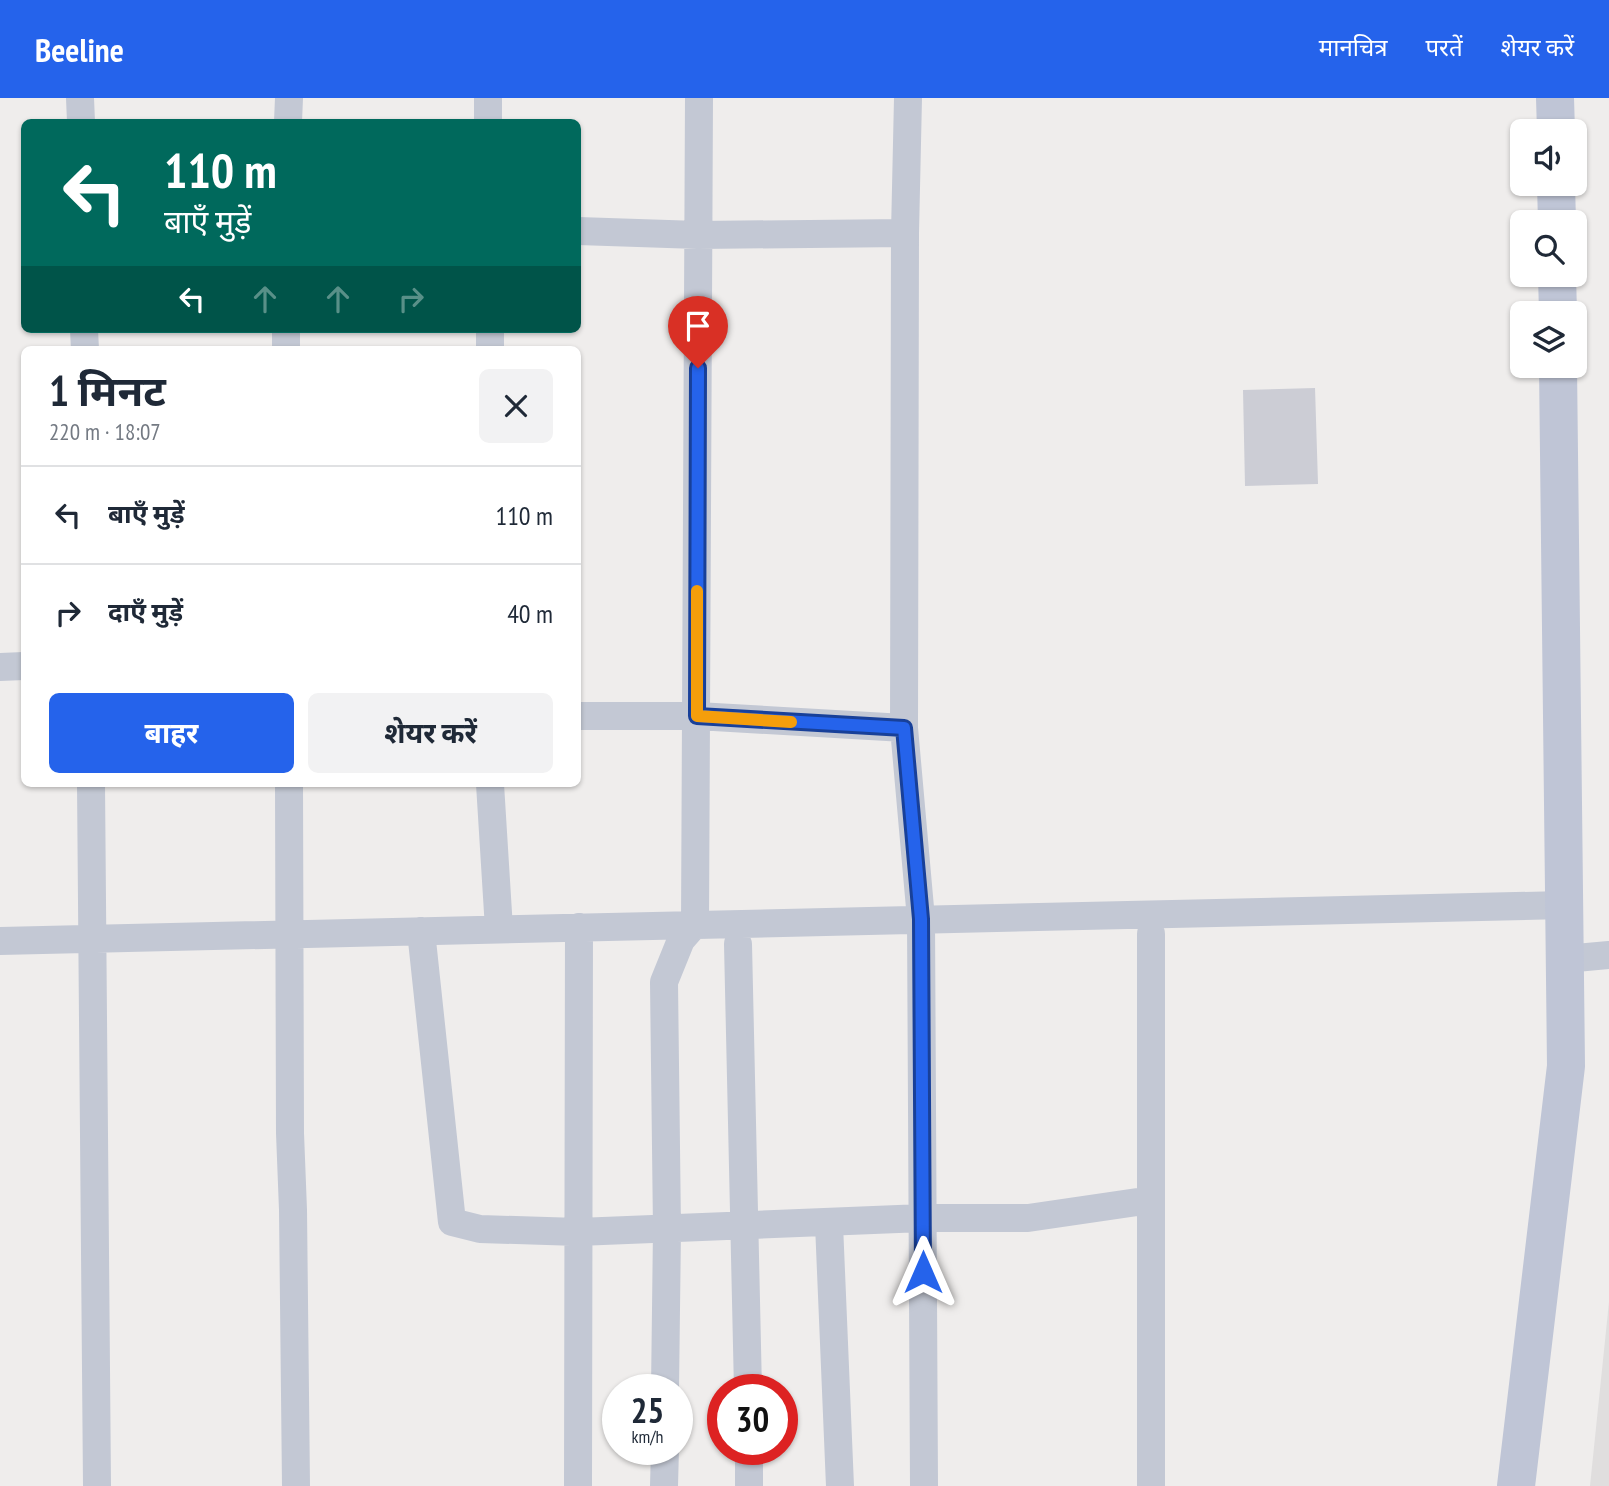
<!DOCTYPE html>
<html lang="hi">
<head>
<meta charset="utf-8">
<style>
	:root { --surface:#fff; --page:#f2f2f3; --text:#1f2937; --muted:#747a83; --line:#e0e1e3; --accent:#2563eb }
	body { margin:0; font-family:"PT Sans Narrow","Noto Sans Devanagari",sans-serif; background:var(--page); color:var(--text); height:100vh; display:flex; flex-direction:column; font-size:26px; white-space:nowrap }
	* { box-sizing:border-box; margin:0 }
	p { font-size:23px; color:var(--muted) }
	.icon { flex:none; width:38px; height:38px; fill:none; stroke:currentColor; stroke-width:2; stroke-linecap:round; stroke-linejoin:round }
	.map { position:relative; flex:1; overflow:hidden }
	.side { position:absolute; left:21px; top:248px; width:560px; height:441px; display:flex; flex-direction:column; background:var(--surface); border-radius:10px; box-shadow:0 2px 5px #0004 }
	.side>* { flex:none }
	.hud { position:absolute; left:21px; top:21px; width:560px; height:214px; border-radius:10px; box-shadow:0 2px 5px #0004; background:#00695c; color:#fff; overflow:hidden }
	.fabs { position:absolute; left:1510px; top:21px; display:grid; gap:14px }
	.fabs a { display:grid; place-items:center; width:77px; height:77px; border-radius:10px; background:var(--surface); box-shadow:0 2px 5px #0004; font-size:35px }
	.speed { position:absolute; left:602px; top:1276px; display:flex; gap:14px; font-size:35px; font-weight:700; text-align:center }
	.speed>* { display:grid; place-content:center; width:91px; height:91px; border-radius:50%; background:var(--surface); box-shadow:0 2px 5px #0004; line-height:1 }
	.speed small { font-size:18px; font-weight:400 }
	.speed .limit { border:10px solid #d22; background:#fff; color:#111 }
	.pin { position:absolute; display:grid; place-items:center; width:60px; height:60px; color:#fff; margin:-72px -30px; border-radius:50% 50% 50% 0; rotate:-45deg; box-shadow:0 0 7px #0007 }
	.pin .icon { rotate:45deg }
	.me { position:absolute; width:77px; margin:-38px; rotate:0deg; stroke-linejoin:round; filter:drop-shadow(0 0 5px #0008) }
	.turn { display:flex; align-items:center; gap:24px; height:147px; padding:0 28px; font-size:32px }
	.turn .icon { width:91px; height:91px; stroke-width:2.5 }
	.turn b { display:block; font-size:49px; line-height:60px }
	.lanes { display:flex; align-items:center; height:66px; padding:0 28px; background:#0003; justify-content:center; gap:35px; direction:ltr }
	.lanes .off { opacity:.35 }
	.round { display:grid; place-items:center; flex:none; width:74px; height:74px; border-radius:10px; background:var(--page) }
	.overview { display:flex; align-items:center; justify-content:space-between; height:119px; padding:0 28px }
	h1 { font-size:42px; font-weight:700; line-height:52px }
	.cta { display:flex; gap:14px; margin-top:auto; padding:14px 28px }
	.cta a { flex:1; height:80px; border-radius:10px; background:var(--accent); color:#fff; font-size:28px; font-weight:700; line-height:80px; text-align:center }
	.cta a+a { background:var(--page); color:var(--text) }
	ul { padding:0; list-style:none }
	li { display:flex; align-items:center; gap:21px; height:98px; padding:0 28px; border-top:2px solid var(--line) }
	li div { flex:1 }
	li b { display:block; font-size:26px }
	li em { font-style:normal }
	header { display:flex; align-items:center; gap:42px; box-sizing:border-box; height:98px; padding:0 35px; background:var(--accent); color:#fff }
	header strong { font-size:33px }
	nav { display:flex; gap:38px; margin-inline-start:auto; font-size:24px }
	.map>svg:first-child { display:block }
	.education { fill:#e0dede }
	.building { fill:#cccdd5 }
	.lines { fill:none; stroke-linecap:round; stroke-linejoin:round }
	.street { stroke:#c3c8d4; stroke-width:28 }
	.secondary { stroke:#bfc5d6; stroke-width:38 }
	.route-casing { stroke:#184099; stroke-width:18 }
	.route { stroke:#2563eb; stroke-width:12 }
	.slow { stroke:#f59e0b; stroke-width:12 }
</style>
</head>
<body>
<header>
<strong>Beeline</strong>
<nav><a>मानचित्र</a><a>परतें</a><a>शेयर करें</a></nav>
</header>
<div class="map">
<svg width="1609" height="1388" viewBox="0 0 1609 1388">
	<rect width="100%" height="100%" fill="#efedec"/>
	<path class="education" d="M 1609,1204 L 1609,1388 L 1590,1388 Z"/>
	<path class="building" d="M 1315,290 L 1318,386 L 1245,388 L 1243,292 Z"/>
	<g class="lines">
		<path class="street" d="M 80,0 L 81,24
			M 488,0 L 488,24
			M 908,0 L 905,135 L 904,630 L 921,821 L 924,1388
			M 288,24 L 289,0
			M 578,133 L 698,137 L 905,135
			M 84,231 L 85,252
			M 286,231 L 286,252
			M 490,252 L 490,231
			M 0,569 L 24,568
			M 578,618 L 697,618 L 904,630
			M 91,686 L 97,1388
			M 289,686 L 290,1035 L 293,1112 L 296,1388
			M 490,686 L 499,831
			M 421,833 L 452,1124 L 480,1131 L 578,1134 L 923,1120 L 1028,1120 L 1151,1102
			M 0,843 L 1564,807
			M 738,846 L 748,1292
			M 1565,861 L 1609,857
			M 829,1126 L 840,1388
			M 665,1292 L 667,1131 L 664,884 L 681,842 L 695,826 L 699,0
			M 749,1351 L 749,1388
			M 578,1388 L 579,829
			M 664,1388 L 665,1351
			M 1151,1388 L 1151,836"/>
		<path class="secondary" d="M 1555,0 L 1556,33
			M 1556,86 L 1557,124
			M 1557,177 L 1558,215
			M 1516,1388 L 1566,968 L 1558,268"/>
	</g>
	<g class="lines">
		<g class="route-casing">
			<path id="route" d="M 698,270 L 697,618 L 904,630 L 921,821 L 923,1174"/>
		</g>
		<use href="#route" class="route"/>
		<path class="slow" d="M 697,493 L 697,618 L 791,624"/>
	</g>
</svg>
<div class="fabs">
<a><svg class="icon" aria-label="sound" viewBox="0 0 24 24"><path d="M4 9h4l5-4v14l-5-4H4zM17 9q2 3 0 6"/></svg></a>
<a><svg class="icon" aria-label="search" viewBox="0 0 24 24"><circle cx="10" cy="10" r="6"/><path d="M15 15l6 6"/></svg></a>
<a><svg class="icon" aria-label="layers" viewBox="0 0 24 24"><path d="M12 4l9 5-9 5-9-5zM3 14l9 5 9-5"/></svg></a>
</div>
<div class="speed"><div>25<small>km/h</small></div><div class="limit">30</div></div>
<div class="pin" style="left:698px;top:270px;background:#d93025"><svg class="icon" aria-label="arrive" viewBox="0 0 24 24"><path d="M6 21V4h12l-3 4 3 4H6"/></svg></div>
<svg class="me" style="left:923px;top:1174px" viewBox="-20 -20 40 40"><path d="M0-17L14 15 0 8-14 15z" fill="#2563eb" stroke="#fff" stroke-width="4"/></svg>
<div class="hud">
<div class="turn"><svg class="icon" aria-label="left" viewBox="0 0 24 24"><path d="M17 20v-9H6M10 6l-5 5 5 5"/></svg><div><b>110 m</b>बाएँ मुड़ें</div></div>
<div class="lanes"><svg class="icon" aria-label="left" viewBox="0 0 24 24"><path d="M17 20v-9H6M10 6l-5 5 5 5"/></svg><svg class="icon off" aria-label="ahead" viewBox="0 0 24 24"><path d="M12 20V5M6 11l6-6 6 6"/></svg><svg class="icon off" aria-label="ahead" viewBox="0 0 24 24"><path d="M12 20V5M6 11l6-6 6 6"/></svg><svg class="icon off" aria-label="right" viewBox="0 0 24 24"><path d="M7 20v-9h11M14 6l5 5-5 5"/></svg></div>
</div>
<section class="side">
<div class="overview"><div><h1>1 मिनट</h1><p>220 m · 18:07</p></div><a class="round"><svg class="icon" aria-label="close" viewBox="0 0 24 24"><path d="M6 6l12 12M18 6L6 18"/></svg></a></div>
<ul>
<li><svg class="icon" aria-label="left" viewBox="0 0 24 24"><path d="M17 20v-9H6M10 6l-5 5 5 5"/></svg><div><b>बाएँ मुड़ें</b></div><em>110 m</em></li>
<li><svg class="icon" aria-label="right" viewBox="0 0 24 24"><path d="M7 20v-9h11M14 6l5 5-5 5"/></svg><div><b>दाएँ मुड़ें</b></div><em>40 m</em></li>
</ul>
<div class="cta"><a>बाहर</a><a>शेयर करें</a></div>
</section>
</div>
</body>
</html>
